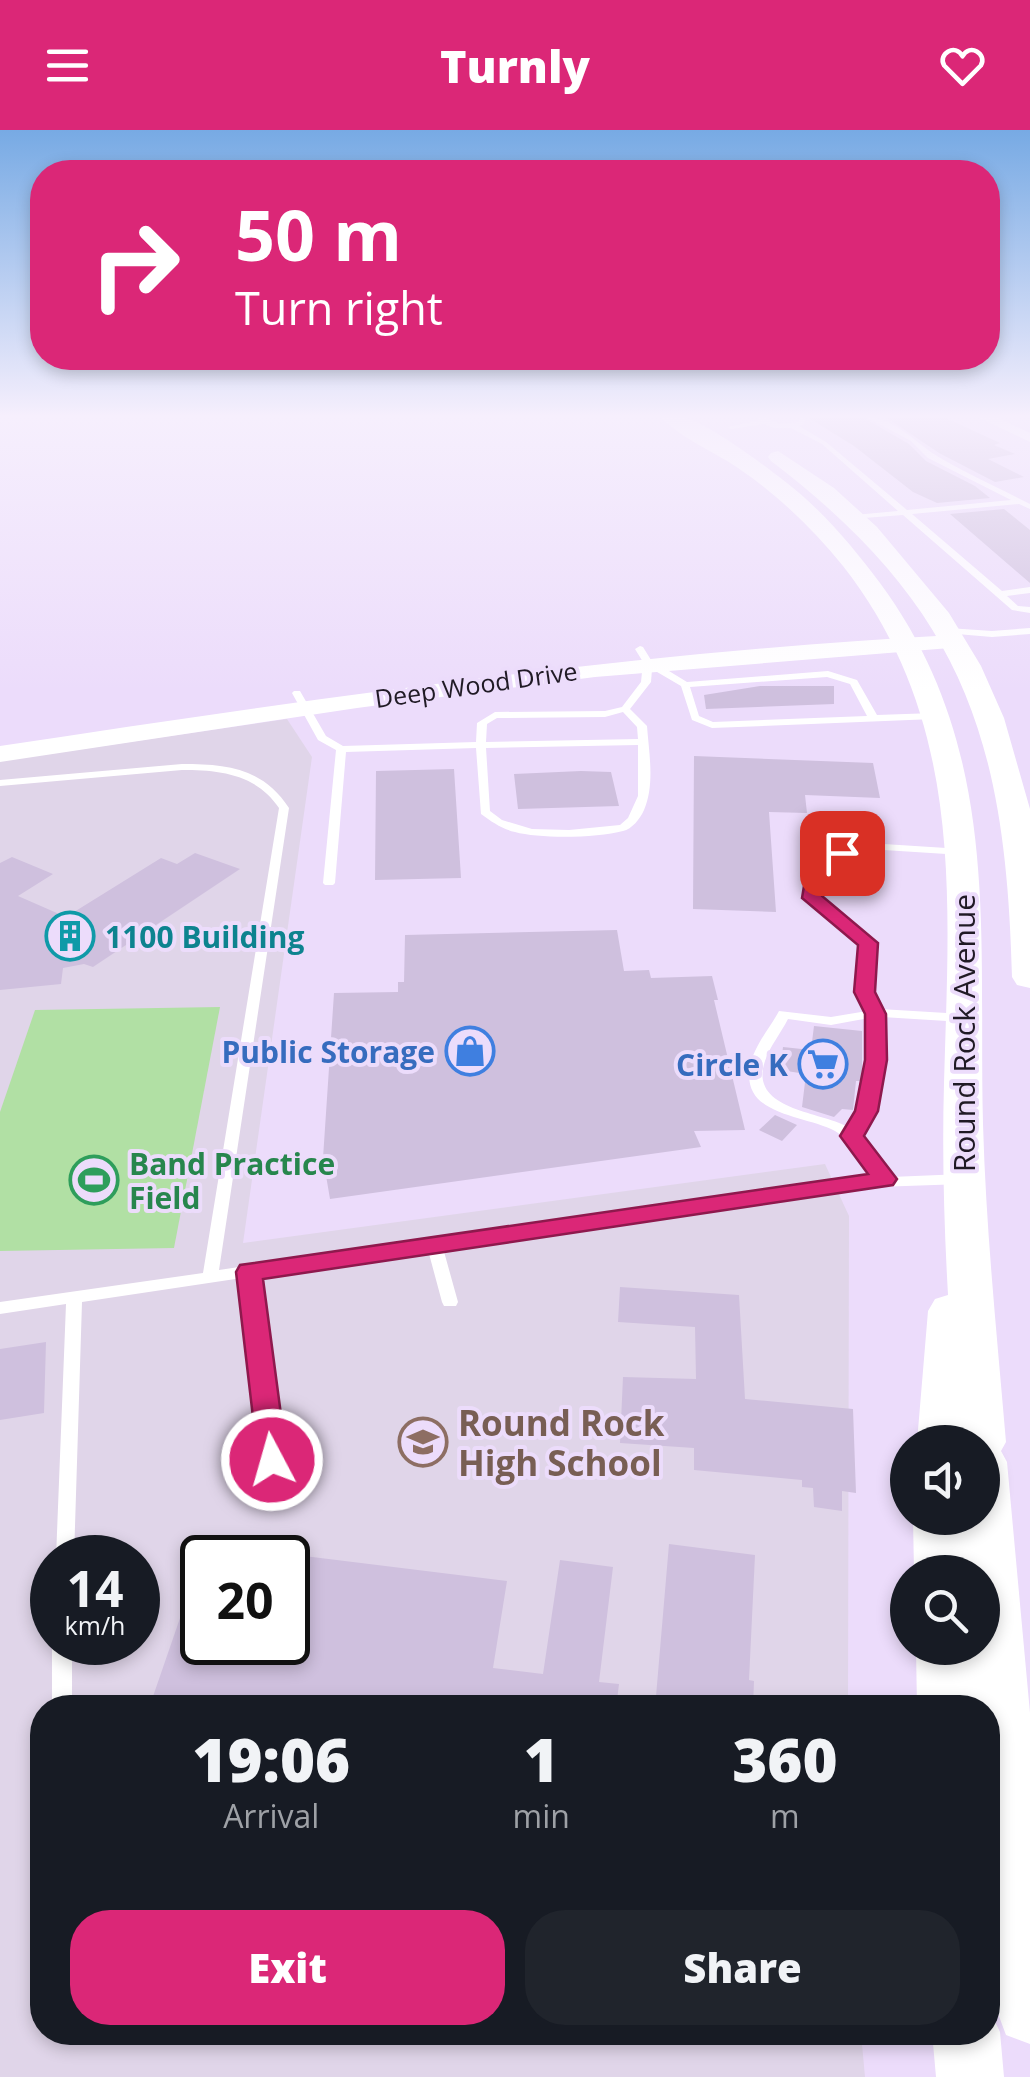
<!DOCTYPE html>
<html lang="en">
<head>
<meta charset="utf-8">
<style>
	:root { --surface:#171b24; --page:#20242c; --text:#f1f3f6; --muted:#9ea1a6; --accent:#db2777 }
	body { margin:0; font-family:"Open Sans",sans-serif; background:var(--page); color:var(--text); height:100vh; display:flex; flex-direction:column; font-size:38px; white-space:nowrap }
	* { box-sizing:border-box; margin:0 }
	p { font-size:32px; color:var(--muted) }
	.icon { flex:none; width:55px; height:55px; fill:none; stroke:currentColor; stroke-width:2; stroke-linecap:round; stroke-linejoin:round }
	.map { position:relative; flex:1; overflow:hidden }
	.details { position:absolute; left:30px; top:1565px; width:970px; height:350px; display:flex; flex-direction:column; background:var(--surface); border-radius:40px; box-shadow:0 5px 15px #0003 }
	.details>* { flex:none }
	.banner { position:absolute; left:30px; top:30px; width:970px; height:210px; border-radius:40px; box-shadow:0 5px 15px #0003; background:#db2777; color:#fff; overflow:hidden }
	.fabs { position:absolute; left:890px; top:1295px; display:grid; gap:20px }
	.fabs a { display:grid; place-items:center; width:110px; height:110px; border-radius:50%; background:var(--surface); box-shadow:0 5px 15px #0003; font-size:50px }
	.speed { position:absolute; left:30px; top:1405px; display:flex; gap:20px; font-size:50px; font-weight:700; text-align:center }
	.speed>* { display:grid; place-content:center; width:130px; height:130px; border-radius:50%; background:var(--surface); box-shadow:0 5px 15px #0003; line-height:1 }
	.speed small { font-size:25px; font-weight:400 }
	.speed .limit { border:5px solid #111; border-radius:15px; background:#fff; color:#111 }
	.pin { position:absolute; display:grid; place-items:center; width:85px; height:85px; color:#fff; margin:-42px; border-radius:20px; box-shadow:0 5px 15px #0006 }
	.me { position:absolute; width:110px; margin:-55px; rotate:354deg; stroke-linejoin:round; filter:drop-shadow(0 0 8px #0008) }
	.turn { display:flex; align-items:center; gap:35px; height:210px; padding:0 40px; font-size:45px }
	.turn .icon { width:130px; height:130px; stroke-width:2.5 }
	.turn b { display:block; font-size:70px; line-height:85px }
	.eta { display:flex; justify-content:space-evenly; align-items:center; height:170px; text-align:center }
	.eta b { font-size:60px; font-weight:800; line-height:70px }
	.primary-button { display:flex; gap:20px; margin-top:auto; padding:20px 40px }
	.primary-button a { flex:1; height:115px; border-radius:40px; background:var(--accent); color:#fff; font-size:40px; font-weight:800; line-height:115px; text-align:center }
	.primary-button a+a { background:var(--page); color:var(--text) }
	header { display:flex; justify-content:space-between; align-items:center; height:130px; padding:0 40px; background:var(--accent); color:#fff; font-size:45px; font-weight:800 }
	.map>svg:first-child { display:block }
	.education { fill:#e0d5e9; fill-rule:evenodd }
	.green { fill:#b1e0a4 }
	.building { fill:#cfc0de }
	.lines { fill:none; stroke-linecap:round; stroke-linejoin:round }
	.service { fill:#fff; fill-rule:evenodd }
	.minor { fill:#fff; fill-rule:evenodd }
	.tertiary { fill:#fff; fill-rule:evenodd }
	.secondary { fill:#fff; fill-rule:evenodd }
	.route { fill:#db2777; stroke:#8e194d; stroke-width:2.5 }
	.labels { text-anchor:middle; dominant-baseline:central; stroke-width:8; stroke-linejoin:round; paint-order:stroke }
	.far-street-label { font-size:25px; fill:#201a25; stroke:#ecdcfb }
	.culture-label { font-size:30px; font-weight:bold; fill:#0d838f; stroke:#ecdcfb; text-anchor:start }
	.street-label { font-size:30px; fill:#201a25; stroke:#ecdcfb }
	.shop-label { font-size:30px; font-weight:bold; fill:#366cbe; stroke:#ecdcfb; text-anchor:end }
	.leisure-label { font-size:30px; font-weight:bold; fill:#27864d; stroke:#ecdcfb; text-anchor:start }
	.near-education-label { font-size:35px; font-weight:bold; fill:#785e54; stroke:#ecdcfb; text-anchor:start }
</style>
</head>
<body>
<header><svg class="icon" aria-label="menu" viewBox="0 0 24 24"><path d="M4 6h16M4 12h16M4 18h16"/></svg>Turnly<svg class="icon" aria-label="heart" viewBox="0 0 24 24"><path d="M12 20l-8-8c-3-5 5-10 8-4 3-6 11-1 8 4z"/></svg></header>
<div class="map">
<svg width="1030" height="1947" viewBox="0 0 1030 1947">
	<rect width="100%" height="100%" fill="#ecdcfb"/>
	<path class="education" d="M 287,589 L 312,627 L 243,1113 L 825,1034 L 849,1086 L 848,1577 L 42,1578 L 42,1902 L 861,1903 L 865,1947 L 0,1947 L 0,631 ZM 52,1428 L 138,1428 L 138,1512 L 52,1512 ZM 202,1428 L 288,1428 L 288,1512 L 202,1512 Z"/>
	<path class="green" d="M 220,877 L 174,1118 L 0,1121 L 0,982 L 35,880 Z"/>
	<path class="building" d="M 809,288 L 864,288 L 909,314 L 926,331 L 975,356 L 990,368 L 937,373 L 913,362 L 854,316 Z
		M 887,288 L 946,288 L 1000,313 L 994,315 L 1015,324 L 988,329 L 1024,347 L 995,352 L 939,323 Z
		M 1004,379 L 1030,400 L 1030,453 L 950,384 Z
		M 760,556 L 834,556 L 834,574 L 706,579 L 704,565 Z
		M 694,626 L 873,633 L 880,668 L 805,665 L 807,683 L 769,682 L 776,782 L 693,779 Z
		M 454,639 L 461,748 L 375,750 L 376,641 Z
		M 581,641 L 611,642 L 619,676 L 518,679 L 514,644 Z
		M 195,723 L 240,739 L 93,837 L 84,834 L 63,838 L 61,854 L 0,860 L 0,733 L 12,727 L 53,744 L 18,766 L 66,787 L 161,728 L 177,734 Z
		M 617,800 L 624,841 L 649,840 L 651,848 L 712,846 L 718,870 L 714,870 L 745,1000 L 694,1001 L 701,1017 L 330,1069 L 323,1028 L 334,863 L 398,862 L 398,852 L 404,852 L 405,805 Z
		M 814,896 L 862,901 L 862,951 L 856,951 L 853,980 L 842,979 L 834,987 L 802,977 L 806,944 L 780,940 L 783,917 L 811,920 Z
		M 775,985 L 797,995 L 782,1011 L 759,1000 Z
		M 620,1157 L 739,1165 L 745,1269 L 853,1279 L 856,1363 L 842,1361 L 842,1381 L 814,1377 L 813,1358 L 802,1357 L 802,1350 L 694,1340 L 694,1318 L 620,1313 L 623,1247 L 696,1249 L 695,1197 L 618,1192 Z
		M 46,1212 L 44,1283 L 0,1290 L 0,1219 Z
		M 669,1414 L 755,1425 L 749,1550 L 754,1551 L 753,1578 L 655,1578 Z
		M 288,1424 L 507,1451 L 493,1538 L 543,1544 L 560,1430 L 613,1437 L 599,1552 L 619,1554 L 616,1578 L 149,1578 L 199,1433 L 202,1433 L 202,1512 L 288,1512 Z"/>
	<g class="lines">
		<path class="service" d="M 758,288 L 765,288 L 780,294 L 799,292 L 799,288 L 805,288 L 804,294 L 799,296 L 826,312 L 907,380 L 1011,370 L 928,328 L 911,311 L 868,288 C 895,288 916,313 937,326 C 967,344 999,358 1030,374 L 1030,379 L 1019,374 L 912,384 L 1002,461 L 1030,457 L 1030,463 L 1007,466 L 1018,476 L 1030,477 L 1030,483 L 1012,480 L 903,385 L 851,389 L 850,387 L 854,385 L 898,381 L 822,314 L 791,298 L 774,298 L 764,294 L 731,299 L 728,297 L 760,290 Z
			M 948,498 L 992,501 L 1030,498 L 1030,504 L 992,507 L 945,503 L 945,499 Z
			M 640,516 L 643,517 L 651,530 L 687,552 L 828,541 L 857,550 L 877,585 L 934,583 L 939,586 L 934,589 L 712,598 L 692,590 L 681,556 L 652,539 L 651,552 L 630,579 L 647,596 C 649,623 655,655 644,680 C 640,689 632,699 623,701 C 597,708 540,709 515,702 C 502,699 492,692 481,684 L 476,618 L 346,622 L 335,753 L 333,755 L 325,755 L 323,753 L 336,620 L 318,610 L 292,563 L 294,561 L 300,561 L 326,606 L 343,616 L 476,612 L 477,593 L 495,582 L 605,581 L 622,577 L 641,552 L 643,532 L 635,519 ZM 827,547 L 850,554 L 867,586 L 713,592 L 699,586 L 690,557 ZM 623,582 L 637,597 L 638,609 L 486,612 L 487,594 L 497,588 L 605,587 ZM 638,615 L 638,666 L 628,688 L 620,695 L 569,700 L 532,699 L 502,690 L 490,681 L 486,618 Z
			M 182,634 C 227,634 263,638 289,678 L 219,1140 L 848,1048 L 877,1047 C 866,1030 853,1011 835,1001 C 805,985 741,986 750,937 C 753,917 770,898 779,881 L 831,887 L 867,881 L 858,862 L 862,814 L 806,768 L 812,728 L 868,713 L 962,719 L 968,722 L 962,725 L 868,719 L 821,732 L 818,767 L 874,813 L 870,862 L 880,879 L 963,884 L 969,888 L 963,892 L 882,887 L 883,930 L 874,981 L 859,1005 L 875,1023 L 891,1047 L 963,1044 L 970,1049 L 963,1054 L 848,1058 L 443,1118 L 458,1172 L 456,1176 L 444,1176 L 442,1172 L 428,1120 L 257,1146 L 284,1358 L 281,1363 L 275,1365 L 269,1363 L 266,1358 L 242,1148 L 82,1172 L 74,1428 L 56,1428 L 66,1174 L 0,1184 L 0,1172 L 203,1143 L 279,678 C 256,644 220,640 182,640 L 0,656 L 0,650 ZM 869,888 C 869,926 870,965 850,998 C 821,981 748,981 765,931 C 770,916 781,903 788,889 L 831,895 Z
			M 52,1512 L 72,1512 L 72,1578 L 52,1578 Z"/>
		<path class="minor" d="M 980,288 L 998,288 L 1030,303 L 1030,312 Z"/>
		<path class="tertiary" d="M 954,505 L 966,512 L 962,517 L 595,547 L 357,578 L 0,632 L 0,616 C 317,568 633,522 954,505 Z"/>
		<path class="secondary" d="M 662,288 C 669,288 678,287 685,288 C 708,293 767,337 787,353 C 823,381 853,417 880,453 C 1003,620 978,800 983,994 C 986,1100 997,1206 1006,1312 L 1001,1321 L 1007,1332 L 1030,1583 L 1030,1914 L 1006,1905 L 997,1881 L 988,1771 L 988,1578 L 917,1578 L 916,1518 L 982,1518 L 982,1442 L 914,1442 L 913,1388 L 982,1388 L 982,1312 L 917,1312 L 928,1181 L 935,1169 L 948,1165 C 944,1094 942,1024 944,953 C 949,768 965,592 843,436 C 813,399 778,365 738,338 C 715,322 682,309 662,288 Z
			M 778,321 L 834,358 L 877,397 L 949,483 L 981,536 L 1004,588 L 1030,679 L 1030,858 L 1017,855 L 1012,847 C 1006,611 964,478 771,331 L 768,327 L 771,323 Z
			M 988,1877 L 1000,1902 L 1004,1947 L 936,1947 L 932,1902 L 988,1902 Z"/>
	</g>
	<linearGradient id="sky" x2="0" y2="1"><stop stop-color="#77aae4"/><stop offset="0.51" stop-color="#f6effd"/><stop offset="1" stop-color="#f6effd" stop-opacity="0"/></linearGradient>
	<rect width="1030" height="561" fill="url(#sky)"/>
	<path class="route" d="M 842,717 L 851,723 L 825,733 L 822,766 L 878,813 L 875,862 L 886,884 L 887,930 L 878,981 L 864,1006 L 897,1049 L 893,1055 L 263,1149 L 287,1330 L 282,1338 L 272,1341 L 262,1338 L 258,1330 L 236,1142 L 240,1135 L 868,1044 L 840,1006 L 855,981 L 865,930 L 865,884 L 854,862 L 858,815 L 802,768 L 809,726 Z"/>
	<defs>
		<g id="building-ring" transform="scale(2.5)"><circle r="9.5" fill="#ecdcfb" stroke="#0f9aa8" stroke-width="1.5"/><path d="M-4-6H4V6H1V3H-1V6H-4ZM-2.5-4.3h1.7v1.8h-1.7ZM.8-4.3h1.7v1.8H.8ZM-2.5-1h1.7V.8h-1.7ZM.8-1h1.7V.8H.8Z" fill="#0f9aa8"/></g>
		<g id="shop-ring" transform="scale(2.5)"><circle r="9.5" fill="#ecdcfb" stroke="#3f7fe0" stroke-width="1.5"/><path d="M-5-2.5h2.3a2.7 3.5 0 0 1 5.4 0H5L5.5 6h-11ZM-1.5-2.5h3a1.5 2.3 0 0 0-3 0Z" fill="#3f7fe0"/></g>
		<g id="supermarket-ring" transform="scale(2.5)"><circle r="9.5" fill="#ecdcfb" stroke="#3f7fe0" stroke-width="1.5"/><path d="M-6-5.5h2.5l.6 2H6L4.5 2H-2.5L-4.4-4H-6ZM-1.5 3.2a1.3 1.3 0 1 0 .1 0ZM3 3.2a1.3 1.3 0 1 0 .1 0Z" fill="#3f7fe0"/></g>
		<g id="stadium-ring" transform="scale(2.5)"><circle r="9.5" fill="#ecdcfb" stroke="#2e9e5b" stroke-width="1.5"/><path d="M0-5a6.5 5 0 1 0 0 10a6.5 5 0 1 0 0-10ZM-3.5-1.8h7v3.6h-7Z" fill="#2e9e5b"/></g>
		<g id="school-ring" transform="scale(2.5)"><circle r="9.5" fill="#ecdcfb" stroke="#8d6e63" stroke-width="1.5"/><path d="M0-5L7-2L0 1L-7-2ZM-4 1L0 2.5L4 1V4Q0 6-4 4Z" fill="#8d6e63"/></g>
	</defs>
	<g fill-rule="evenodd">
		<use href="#building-ring" x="70" y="806"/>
		<use href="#shop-ring" x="470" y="921"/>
		<use href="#supermarket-ring" x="823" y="934"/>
		<use href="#stadium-ring" x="94" y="1050"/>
		<use href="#school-ring" x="423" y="1312"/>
	</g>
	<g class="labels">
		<g class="far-street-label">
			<text transform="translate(476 554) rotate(-8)">Deep Wood Drive</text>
		</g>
		<g class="culture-label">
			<text x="105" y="806">1100 Building</text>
		</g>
		<g class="street-label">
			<text transform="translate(963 903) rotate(-90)">Round Rock Avenue</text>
		</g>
		<g class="shop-label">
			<text x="435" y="921">Public Storage</text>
			<text x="788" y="934">Circle K</text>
		</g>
		<g class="leisure-label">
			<text x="129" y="1033">Band Practice<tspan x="129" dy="34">Field</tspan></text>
		</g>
		<g class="near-education-label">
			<text x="458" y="1292">Round Rock<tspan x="458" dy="40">High School</tspan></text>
		</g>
	</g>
</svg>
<div class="fabs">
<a><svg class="icon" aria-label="sound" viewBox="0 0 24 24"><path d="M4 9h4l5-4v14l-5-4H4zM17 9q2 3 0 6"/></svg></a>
<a><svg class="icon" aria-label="search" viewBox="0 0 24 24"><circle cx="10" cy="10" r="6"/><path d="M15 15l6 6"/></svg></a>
</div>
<div class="speed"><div>14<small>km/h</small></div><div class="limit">20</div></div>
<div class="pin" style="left:842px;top:723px;background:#d93025"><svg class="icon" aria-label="arrive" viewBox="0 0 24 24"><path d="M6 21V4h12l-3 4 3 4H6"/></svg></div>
<svg class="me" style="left:272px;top:1330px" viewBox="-20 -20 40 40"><circle r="17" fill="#db2777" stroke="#fff" stroke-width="3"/><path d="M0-11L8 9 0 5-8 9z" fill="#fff"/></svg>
<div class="banner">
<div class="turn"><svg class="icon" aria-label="right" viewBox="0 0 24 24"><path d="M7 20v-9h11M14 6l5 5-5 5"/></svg><div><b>50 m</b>Turn right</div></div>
</div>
<section class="details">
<div class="eta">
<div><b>19:06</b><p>Arrival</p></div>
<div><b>1</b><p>min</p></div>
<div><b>360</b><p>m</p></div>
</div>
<div class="primary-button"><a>Exit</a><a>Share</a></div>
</section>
</div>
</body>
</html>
